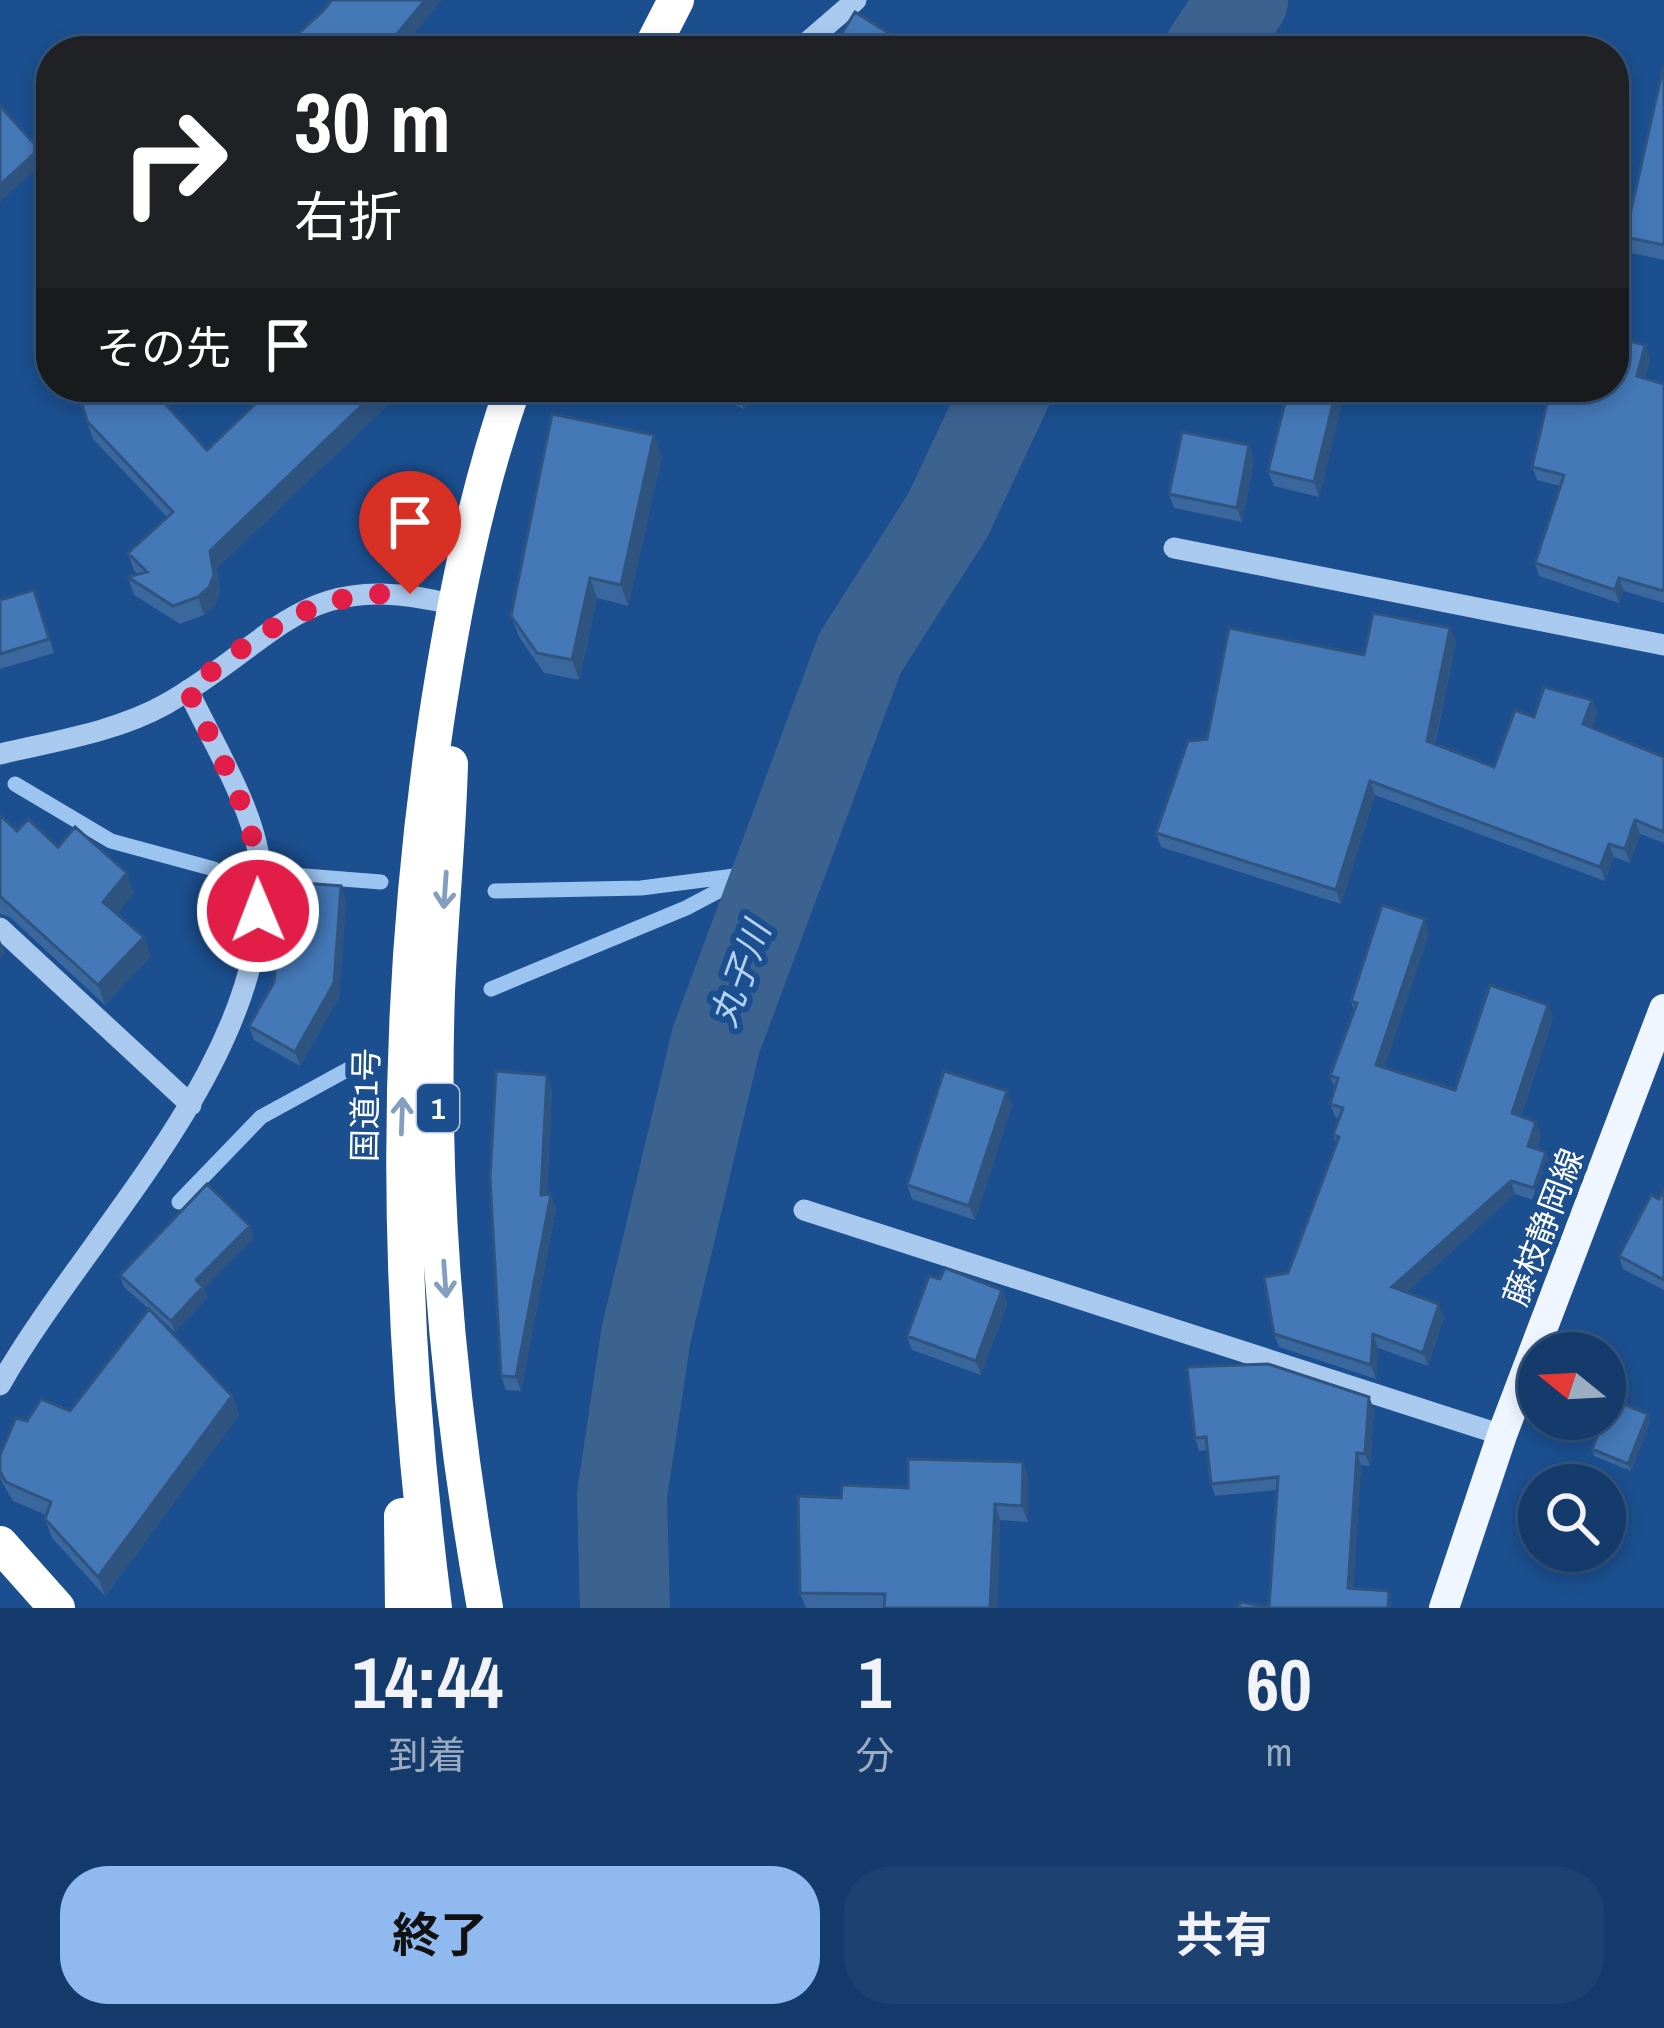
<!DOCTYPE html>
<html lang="ja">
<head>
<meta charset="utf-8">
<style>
	:root { --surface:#143b6b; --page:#1d4271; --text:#f1f3f6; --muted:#9dadc1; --line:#33557e; --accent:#90b9f0 }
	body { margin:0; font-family:"Archivo Narrow","Noto Sans JP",sans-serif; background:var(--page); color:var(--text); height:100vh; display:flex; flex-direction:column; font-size:45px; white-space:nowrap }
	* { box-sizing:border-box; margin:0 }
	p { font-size:39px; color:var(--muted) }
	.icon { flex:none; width:66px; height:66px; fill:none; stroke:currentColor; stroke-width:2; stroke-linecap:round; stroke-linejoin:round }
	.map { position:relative; height:1608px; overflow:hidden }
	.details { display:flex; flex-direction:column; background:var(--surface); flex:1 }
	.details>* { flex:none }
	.top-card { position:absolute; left:36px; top:36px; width:1593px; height:366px; border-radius:48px; box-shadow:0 6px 18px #0003,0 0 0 3px var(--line); background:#202124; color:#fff; overflow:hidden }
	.needle { width:78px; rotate:288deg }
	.buttons { position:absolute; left:1518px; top:1332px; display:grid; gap:24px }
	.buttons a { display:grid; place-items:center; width:108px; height:108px; border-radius:50%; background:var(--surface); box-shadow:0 6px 18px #0003,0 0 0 3px var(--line); font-size:60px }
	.pin { position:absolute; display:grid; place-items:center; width:102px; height:102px; color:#fff; margin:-123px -51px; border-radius:50% 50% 50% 0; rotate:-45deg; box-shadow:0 0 12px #0007 }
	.pin .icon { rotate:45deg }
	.me { position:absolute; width:132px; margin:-66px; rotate:359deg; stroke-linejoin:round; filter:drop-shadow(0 0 9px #0008) }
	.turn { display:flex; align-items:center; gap:42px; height:252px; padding:0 60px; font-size:54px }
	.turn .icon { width:156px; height:156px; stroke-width:2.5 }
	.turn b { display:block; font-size:84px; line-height:102px }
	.then { display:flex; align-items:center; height:114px; padding:0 60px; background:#0003; gap:24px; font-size:45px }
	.eta { display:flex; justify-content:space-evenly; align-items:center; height:204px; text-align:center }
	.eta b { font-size:72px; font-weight:700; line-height:84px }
	.action { display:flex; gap:24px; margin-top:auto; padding:24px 60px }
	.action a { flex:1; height:138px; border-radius:48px; background:var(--accent); color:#111; font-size:48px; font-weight:700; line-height:138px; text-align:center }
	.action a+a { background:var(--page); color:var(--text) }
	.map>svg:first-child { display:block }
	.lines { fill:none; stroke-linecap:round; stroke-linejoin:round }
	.stream { stroke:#9cc4f0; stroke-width:15 }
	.river { stroke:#3c6290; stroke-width:90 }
	.minor { stroke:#a9c9ee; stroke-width:21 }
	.major { stroke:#f0f6ff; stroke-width:30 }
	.highway { stroke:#fff; stroke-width:36 }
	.wall { fill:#3a679d }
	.shaded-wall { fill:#305480 }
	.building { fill:#4478b7; stroke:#305480; stroke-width:3 }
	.oneway { stroke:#829ec1 }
	.route { stroke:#e11d48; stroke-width:21; stroke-dasharray:0 37.8 }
	.labels { text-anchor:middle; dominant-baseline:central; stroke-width:12; stroke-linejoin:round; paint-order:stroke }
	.shield { fill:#1b4f8f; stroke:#bbcadd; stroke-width:3 }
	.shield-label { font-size:30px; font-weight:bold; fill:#fff }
	.street-label { font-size:33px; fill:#fff; stroke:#1b4f8f }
	.water-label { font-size:36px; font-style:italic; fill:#b5d3f5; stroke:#1b4f8f }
</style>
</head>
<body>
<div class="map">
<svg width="1664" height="1608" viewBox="0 0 1664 1608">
	<rect width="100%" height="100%" fill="#1b4f8f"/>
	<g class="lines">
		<path class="stream" d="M 15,784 L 111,841 L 214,869
			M 292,875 L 381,882
			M 495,891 L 641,888 L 750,874 L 784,849
			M 491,989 L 686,908 L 741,879
			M 179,1202 L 261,1117 L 356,1065"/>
		<path class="river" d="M 1209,51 L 1243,0
			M 625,1608 L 622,1495 L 646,1335 L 716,1040 L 860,653 L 948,515 L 1008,387"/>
		<path class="minor" d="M 797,51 L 856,0
			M 1174,548 L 1664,645
			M 0,754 C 55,741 116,732 166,704 C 281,638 302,566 454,605
			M 0,928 L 191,1105
			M 804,1210 L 1502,1435
			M 0,1385 C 87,1232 267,1063 261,877 C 260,817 213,744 188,690"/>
		<path class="major" d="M 1444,1608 L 1502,1435 L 1664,1009"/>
		<path class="highway" d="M 650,51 L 676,0
			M 450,764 C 448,840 440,916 437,992 C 430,1196 449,1407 485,1608
			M 402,1516 L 403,1608
			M 0,1544 L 57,1608
			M 434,1608 C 396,1310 392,1020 436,722 C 453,609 475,496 513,387"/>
	</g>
	<path class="wall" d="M 1664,64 L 1664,260 L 1631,253 L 1625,237 Z
		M 1650,358 L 1645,378 L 1664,384 L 1664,603 L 1624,591 L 1619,603 L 1539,576 L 1535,563 L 1560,486 L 1537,480 L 1532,467 Z
		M 273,387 L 398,387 L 400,393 L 217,568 L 220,593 L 215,605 L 204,615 L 180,624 L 134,595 L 128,577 L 138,574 L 134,571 L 128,553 L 167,517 L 93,439 L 87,421 L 207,450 Z
		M 695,387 L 754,387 L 744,409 Z
		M 1289,387 L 1340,387 L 1344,396 L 1319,497 L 1274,486 L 1268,471 Z
		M 1249,445 L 1254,460 L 1242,522 L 1174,508 L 1169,494 Z
		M 662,456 L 628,606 L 597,598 L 579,680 L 544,673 L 519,637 L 511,616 Z
		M 0,600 L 39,604 L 54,653 L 0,669 Z
		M 1450,628 L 1456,642 L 1435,744 L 1494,767 L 1534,717 L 1592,700 L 1597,714 L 1592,728 L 1664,757 L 1664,843 L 1640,834 L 1630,863 L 1614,857 L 1605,881 L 1375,795 L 1341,904 L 1161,847 L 1156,833 L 1207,739 L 1364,655 Z
		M 0,815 L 17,831 L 58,847 L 134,893 L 117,914 L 151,956 L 105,1005 L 10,917 L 0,914 Z
		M 346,900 L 339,997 L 300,1066 L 254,1040 L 249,1026 L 274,982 L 301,901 Z
		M 1429,933 L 1384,1068 L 1455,1090 L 1553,1018 L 1521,1116 L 1541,1135 L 1537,1149 L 1546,1152 L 1551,1166 L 1539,1202 L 1515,1194 L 1407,1292 L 1444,1317 L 1428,1366 L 1378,1348 L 1376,1379 L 1279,1347 L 1274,1334 L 1288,1273 L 1336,1143 L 1333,1135 L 1339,1119 L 1335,1117 L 1330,1104 L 1335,1089 L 1330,1076 L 1354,1010 L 1351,1001 Z
		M 552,1089 L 547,1194 L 556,1208 L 521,1391 L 506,1390 L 501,1376 Z
		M 1012,1105 L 975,1220 L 912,1199 L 907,1185 Z
		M 1664,1189 L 1664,1290 L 1623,1269 L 1619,1256 Z
		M 254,1237 L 204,1289 L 207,1298 L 175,1332 L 124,1287 L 120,1275 Z
		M 1002,1290 L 1007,1304 L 981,1375 L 912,1350 L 907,1336 Z
		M 232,1396 L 239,1415 L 105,1596 L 52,1538 L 45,1519 L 46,1515 L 13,1501 L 3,1484 L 0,1477 L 0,1455 L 27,1421 L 70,1411 Z
		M 1374,1409 L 1370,1466 L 1361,1465 L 1353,1589 L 1393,1603 L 1269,1607 L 1277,1490 L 1215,1496 L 1211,1484 L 1208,1450 L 1199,1451 L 1195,1438 Z
		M 1650,1421 L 1631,1471 L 1594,1456 L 1592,1449 Z
		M 1028,1478 L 1028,1522 L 1000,1520 L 997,1608 L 806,1608 L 800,1593 L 841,1498 L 908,1488 Z"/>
	<path class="shaded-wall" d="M 425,0 L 442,0 L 400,51 L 383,51 Z
		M 39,149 L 44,162 L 0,202 L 0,185 Z
		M 1645,345 L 1650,358 L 1642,389 L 1637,376 Z
		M 381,387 L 398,387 L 400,393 L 217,568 L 220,593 L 215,605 L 204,615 L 198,597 L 210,551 Z
		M 739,387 L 754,387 L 744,409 L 737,391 Z
		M 1337,387 L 1340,387 L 1344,396 L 1319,497 L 1314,482 Z
		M 654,435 L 662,456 L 628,606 L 621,585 Z
		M 1249,445 L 1254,460 L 1242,522 L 1237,508 Z
		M 590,578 L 597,598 L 579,680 L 572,660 Z
		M 1619,578 L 1624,591 L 1619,603 L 1615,590 Z
		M 1450,628 L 1456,642 L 1432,755 L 1427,741 Z
		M 1592,700 L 1597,714 L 1588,738 L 1583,724 Z
		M 1370,781 L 1375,795 L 1341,904 L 1336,890 Z
		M 1635,820 L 1640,834 L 1630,863 L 1625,849 Z
		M 1609,844 L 1614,857 L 1605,881 L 1600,867 Z
		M 127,873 L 134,893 L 111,922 L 103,902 Z
		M 341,886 L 346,900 L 339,997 L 300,1066 L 295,1052 Z
		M 1425,919 L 1429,933 L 1381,1079 L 1376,1065 Z
		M 144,937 L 151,956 L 105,1005 L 98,985 Z
		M 0,940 L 5,953 L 0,960 Z
		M 1548,1005 L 1553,1018 L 1517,1127 L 1512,1113 Z
		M 547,1075 L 552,1089 L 546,1209 L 541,1195 Z
		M 1007,1091 L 1012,1105 L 975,1220 L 969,1206 Z
		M 1536,1122 L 1541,1135 L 1533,1160 L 1528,1146 Z
		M 1546,1152 L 1551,1166 L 1539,1202 L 1534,1188 Z
		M 1511,1181 L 1515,1194 L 1397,1301 L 1392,1287 Z
		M 551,1194 L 556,1208 L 521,1391 L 516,1377 Z
		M 250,1226 L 254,1237 L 204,1289 L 207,1298 L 175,1332 L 171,1321 L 196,1280 Z
		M 1002,1290 L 1007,1304 L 981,1375 L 976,1361 Z
		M 1439,1304 L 1444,1317 L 1428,1366 L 1423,1353 Z
		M 1373,1334 L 1378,1348 L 1376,1379 L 1371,1365 Z
		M 232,1396 L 239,1415 L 105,1596 L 98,1577 Z
		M 1369,1397 L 1374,1409 L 1370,1466 L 1365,1454 Z
		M 1648,1414 L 1650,1421 L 1631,1471 L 1628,1464 Z
		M 1357,1453 L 1361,1465 L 1352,1601 L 1348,1588 Z
		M 1023,1462 L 1028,1478 L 1028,1522 L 1022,1506 Z
		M 995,1504 L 1000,1520 L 997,1608 L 990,1608 Z"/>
	<path class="building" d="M 332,0 L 425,0 L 383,51 L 279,51 L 322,12 Z
		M 855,12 L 917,51 L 831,51 Z
		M 1664,64 L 1664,245 L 1625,237 Z
		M 0,106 L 39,149 L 0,185 Z
		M 1614,337 L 1645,345 L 1637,376 L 1664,384 L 1664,591 L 1619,578 L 1615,590 L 1535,563 L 1564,475 L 1532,467 L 1551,387 L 1614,387 Z
		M 77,387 L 150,387 L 207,450 L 273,387 L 381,387 L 210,551 L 214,575 L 209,587 L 198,597 L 173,606 L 128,577 L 147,572 L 128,553 L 173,512 L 87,421 Z
		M 1289,387 L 1337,387 L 1314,482 L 1268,471 Z
		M 552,414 L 654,435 L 621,585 L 590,578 L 572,660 L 537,653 L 511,616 Z
		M 1182,432 L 1249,445 L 1237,508 L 1169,494 Z
		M 34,590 L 49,639 L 0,654 L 0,600 Z
		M 1373,613 L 1450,628 L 1427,741 L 1494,767 L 1515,710 L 1534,717 L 1544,687 L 1592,700 L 1583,724 L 1664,757 L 1664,832 L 1635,820 L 1625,849 L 1609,844 L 1600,867 L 1370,781 L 1336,890 L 1156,833 L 1188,741 L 1207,739 L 1229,628 L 1364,655 Z
		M 0,815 L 17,831 L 28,819 L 58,847 L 75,827 L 127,873 L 103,902 L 144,937 L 98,985 L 0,896 Z
		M 302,883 L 341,886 L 334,983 L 295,1052 L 249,1026 L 274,982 L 282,901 L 301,901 Z
		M 1382,905 L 1425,919 L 1376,1065 L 1455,1090 L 1490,985 L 1548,1005 L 1512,1113 L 1536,1122 L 1528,1146 L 1546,1152 L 1534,1188 L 1511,1181 L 1392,1287 L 1439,1304 L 1423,1353 L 1373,1334 L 1371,1365 L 1274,1334 L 1264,1277 L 1288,1273 L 1339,1137 L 1333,1135 L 1343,1108 L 1330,1104 L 1338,1078 L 1330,1076 L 1357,1003 L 1351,1001 Z
		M 496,1071 L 547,1075 L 541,1195 L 551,1194 L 516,1377 L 501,1376 L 490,1178 Z
		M 944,1071 L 1007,1091 L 969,1206 L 907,1185 Z
		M 207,1184 L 250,1226 L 196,1280 L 203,1287 L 171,1321 L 120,1275 Z
		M 1664,1189 L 1664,1280 L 1619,1256 L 1651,1195 L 1659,1199 Z
		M 945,1268 L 1002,1290 L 976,1361 L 907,1336 L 929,1276 L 940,1279 Z
		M 149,1309 L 232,1396 L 98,1577 L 45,1519 L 51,1502 L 6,1482 L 0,1472 L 0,1455 L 16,1418 L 27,1421 L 41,1399 L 70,1411 Z
		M 1268,1364 L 1369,1397 L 1365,1454 L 1357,1453 L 1348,1588 L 1389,1591 L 1388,1608 L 1239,1608 L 1240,1602 L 1269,1607 L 1278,1477 L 1211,1484 L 1206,1437 L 1195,1438 L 1187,1367 Z
		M 1612,1399 L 1648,1414 L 1628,1464 L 1592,1449 Z
		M 908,1459 L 1023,1462 L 1022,1506 L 995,1504 L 990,1608 L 884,1608 L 885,1594 L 800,1593 L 798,1496 L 841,1498 L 842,1485 L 908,1488 Z"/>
	<defs><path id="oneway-shaft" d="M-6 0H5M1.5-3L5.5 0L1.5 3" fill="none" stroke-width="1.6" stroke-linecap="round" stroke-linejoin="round" transform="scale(3)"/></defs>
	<g class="oneway">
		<use href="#oneway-shaft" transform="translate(445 890) rotate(94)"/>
		<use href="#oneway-shaft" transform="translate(402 1116) rotate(-88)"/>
		<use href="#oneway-shaft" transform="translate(445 1279) rotate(86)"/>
	</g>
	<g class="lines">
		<path class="route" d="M 258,911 C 267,830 220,761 188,690 C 261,632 313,589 410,594"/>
	</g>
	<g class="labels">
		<rect class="shield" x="417" y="1084" width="42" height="48" rx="9"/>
		<g class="shield-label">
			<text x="438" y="1108">1</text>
		</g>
		<g class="street-label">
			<text transform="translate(365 1105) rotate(-89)">国道1号</text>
			<text transform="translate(1543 1227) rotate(-69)">藤枝静岡線</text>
		</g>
		<g class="water-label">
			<text transform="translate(740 974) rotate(-70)">丸子川</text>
		</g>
	</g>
</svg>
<div class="buttons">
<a><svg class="needle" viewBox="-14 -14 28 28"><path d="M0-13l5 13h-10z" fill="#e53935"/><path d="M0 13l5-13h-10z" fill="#9dadc1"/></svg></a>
<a><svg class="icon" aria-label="search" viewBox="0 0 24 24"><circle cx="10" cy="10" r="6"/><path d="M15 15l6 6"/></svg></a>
</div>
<div class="pin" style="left:410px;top:594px;background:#d93025"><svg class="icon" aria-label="arrive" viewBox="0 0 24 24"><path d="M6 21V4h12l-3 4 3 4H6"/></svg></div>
<svg class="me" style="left:258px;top:911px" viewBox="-20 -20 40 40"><circle r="17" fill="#e11d48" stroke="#fff" stroke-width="3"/><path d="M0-11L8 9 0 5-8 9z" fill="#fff"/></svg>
<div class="top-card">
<div class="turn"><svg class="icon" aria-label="right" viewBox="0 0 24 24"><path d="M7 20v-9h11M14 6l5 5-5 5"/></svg><div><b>30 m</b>右折</div></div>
<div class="then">その先<svg class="icon" aria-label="arrive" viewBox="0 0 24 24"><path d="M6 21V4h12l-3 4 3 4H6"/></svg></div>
</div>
</div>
<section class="details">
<div class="eta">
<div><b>14:44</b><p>到着</p></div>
<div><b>1</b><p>分</p></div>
<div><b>60</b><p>m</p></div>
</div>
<div class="action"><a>終了</a><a>共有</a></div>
</section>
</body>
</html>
